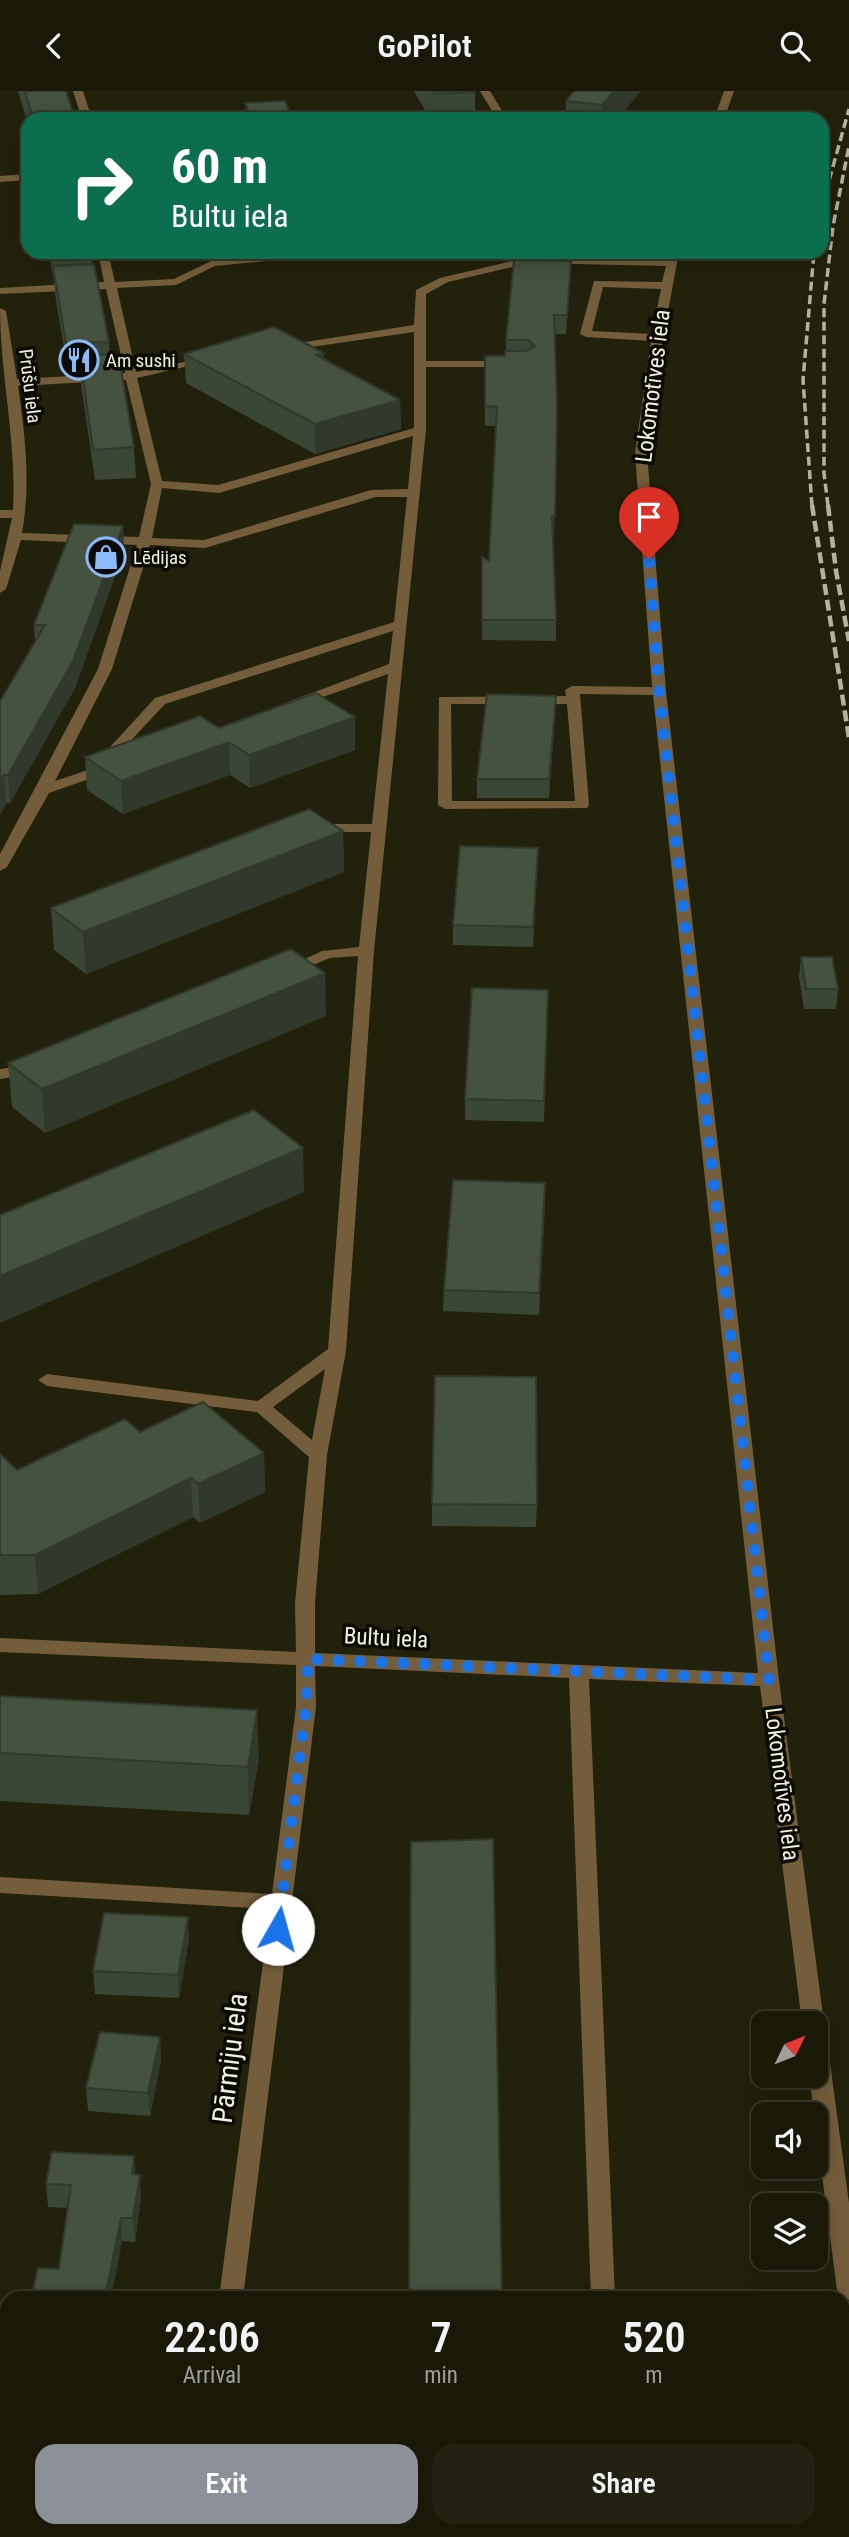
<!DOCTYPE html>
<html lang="en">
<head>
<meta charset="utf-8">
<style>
	:root { --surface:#1a1908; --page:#232212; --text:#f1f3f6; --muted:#9fa09c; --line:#383829; --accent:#8c9099 }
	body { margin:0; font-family:"Roboto Condensed",sans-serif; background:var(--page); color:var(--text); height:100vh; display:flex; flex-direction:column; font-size:26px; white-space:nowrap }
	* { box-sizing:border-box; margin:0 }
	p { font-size:23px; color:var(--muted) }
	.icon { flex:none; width:38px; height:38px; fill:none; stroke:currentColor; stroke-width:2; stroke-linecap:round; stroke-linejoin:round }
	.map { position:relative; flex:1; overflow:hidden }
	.panel { position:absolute; left:0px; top:2200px; width:850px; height:247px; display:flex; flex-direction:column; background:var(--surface); border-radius:21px 21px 0 0; box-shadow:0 4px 18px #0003,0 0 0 2px var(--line) }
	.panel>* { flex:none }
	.guide { position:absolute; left:21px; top:21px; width:808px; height:147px; border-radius:21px; box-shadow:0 4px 18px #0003,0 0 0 2px var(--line); background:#0b6e4f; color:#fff; overflow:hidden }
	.needle { width:46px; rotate:47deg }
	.fabs { position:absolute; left:751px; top:1920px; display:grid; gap:14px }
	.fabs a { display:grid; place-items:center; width:77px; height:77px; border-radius:14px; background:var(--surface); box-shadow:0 4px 18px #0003,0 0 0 2px var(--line); font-size:35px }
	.pin { position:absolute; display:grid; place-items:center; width:60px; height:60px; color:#fff; margin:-72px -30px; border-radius:50% 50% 50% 0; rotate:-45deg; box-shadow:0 0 7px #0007 }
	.pin .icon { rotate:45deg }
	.me { position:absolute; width:77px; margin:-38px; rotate:7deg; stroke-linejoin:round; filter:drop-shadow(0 0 5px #0008) }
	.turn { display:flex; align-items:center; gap:24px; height:147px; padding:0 35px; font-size:32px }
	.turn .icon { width:91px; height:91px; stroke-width:2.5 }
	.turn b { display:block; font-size:49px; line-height:60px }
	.eta { display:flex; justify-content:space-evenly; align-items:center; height:119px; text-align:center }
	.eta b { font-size:42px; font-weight:600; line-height:49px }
	.button { display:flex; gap:14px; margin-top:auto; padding:14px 35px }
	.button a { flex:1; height:80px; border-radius:21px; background:var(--accent); color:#fff; font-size:28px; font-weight:600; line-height:80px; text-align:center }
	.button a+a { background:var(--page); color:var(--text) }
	header { display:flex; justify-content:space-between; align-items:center; height:91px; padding:0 35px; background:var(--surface); font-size:32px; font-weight:600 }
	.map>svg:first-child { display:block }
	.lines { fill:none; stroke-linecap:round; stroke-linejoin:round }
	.minor { fill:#745d3b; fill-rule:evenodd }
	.rail-far1 { stroke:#b3b3a2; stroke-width:3.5; stroke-dasharray:9 4.5; stroke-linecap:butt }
	.rail { stroke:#b3b3a2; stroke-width:4.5; stroke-dasharray:11 5; stroke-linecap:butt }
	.wall { fill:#3a4735 }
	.shaded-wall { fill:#30392b }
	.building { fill:#44523e; stroke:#30392b; stroke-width:2 }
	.route { stroke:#1a73e8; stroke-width:12; stroke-dasharray:0 21.6 }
	.labels { text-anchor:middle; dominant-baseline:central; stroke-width:7; stroke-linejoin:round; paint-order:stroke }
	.far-poi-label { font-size:19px; fill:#f1f1e3; stroke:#0b0a03; text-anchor:start }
	.far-street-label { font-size:19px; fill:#f1f1e3; stroke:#0b0a03 }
	.street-label { font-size:23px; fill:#f1f1e3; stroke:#0b0a03 }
	.near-street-label { font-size:28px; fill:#f1f1e3; stroke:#0b0a03 }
</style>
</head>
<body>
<header><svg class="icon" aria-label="back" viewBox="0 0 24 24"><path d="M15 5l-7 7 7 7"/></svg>GoPilot<svg class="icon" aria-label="search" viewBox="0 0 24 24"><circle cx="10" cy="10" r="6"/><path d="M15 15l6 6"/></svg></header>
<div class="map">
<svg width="849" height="2446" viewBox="0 0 849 2446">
	<rect width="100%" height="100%" fill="#22210b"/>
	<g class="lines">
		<path class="minor" d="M 73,0 L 83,0 L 92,28 L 82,28 Z
			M 480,0 L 490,0 L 507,28 L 497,28 Z
			M 724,0 L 734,0 L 724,28 L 714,28 Z
			M 28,83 L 28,89 L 0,91 L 0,85 Z
			M 98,161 L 108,161 L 115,191 L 174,188 L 213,169 L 295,161 L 335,161 L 330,164 L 215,175 L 176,194 L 117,197 L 136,281 L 208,266 L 214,269 L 137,287 L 162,390 L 218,394 L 414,337 L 414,241 L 284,260 L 280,259 L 280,255 L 414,234 L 416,199 L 440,187 L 529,166 L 667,169 L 669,161 L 679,161 L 663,247 L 647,362 L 666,600 L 779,1589 L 824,1932 L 821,1938 L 816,1940 L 816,1932 L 802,1932 L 760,1595 L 589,1588 L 615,2207 L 591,2207 L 569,1587 L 315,1575 L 316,1616 L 243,2207 L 219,2207 L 270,1818 L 0,1802 L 0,1786 L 272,1803 L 296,1616 L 296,1574 L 0,1561 L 0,1547 L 296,1561 L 295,1512 L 309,1366 L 257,1321 L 47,1295 L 38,1289 L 47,1283 L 258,1310 L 328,1258 L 358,865 L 330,867 L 289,884 L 281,879 L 322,860 L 359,856 L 371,741 L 316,741 L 309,737 L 316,733 L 372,733 L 388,583 L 300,614 L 290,614 L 288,611 L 389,573 L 393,540 L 165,613 L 109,673 L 114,677 L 112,680 L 49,702 L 7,776 L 0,780 L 0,763 L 98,578 L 137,454 L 21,449 L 6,498 L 0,502 L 0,480 L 12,427 L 0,427 L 0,419 L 13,419 C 17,350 0,285 0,217 L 6,220 L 17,288 L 125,282 L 106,198 L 0,203 L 0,197 L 104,191 ZM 529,172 L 666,175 L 662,191 L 594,190 L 580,243 L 586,246 L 651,250 L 635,362 L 652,596 L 572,595 L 565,599 L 566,605 L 439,606 L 438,714 L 445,718 L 587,717 L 589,714 L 580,603 L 653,604 L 758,1582 L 315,1562 L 315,1512 L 327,1364 L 346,1260 L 374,860 L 426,339 L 426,276 L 508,276 L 514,273 L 508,270 L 426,270 L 426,203 L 448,191 ZM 603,196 L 661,198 L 652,243 L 592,240 ZM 126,289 L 151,393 L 139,446 L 22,442 C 31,393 25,343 18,295 ZM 413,345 L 408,398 L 371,399 L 204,449 L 152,447 L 162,397 L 219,402 ZM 376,406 L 407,406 L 394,531 L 155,607 L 100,667 L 98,670 L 103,674 L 55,690 L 112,578 L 150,454 L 205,457 ZM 451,613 L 567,613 L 575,710 L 452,710 ZM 325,1278 L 312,1349 L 273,1316 Z
			M 31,974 L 39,979 L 37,982 L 0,988 L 0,978 Z
			M 816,1942 L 824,1944 L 827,1950 L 849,2112 L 849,2209 L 841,2206 L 837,2199 L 809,1984 L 816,1984 Z
			M 177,2440 L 203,2440 L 200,2446 L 173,2446 Z
			M 600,2440 L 625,2440 L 626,2446 L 600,2446 Z"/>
		<path class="rail-far1" d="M 822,115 L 849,18
			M 812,415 L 803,289 L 814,161
			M 828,415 L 824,382 L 824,213 L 833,135 L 849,55"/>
		<path class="rail" d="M 812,414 L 849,647
			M 828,414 L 836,480 L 849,550"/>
	</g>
	<path class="wall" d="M 18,0 L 66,0 L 75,28 L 28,28 L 28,34 Z
		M 414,0 L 475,0 L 475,28 L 430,28 Z
		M 641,0 L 617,28 L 565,28 L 566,10 Z
		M 245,12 L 293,28 L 246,28 Z
		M 49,161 L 91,161 L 92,173 L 109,251 L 110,263 L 134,356 L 136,387 L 95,389 L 81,294 L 80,280 L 68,281 L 55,203 L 54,191 Z
		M 570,189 L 566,243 L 555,243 L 557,316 L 554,445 L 553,445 L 556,529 L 556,550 L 482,549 L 482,466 L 489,470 L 496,335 L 485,335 L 485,265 L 505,265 L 506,260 L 506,249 Z
		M 324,262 L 324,268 L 400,309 L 401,338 L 315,363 L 186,292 L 184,263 Z
		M 123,435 L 124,460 L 75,597 L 10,712 L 6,712 L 0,724 L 0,610 L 35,550 L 34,534 Z
		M 555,624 L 549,707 L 477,707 L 477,688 Z
		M 355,626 L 355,659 L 250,697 L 230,684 L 123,723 L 87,699 L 85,666 L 219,637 Z
		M 343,740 L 344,781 L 86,883 L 54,859 L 51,817 Z
		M 537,777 L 533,856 L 453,854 L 453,834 Z
		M 801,866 L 838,898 L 836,918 L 804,918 L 799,886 Z
		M 548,899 L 544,1031 L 465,1029 L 465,1008 Z
		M 326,925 L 45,1042 L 12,1016 L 8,972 Z
		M 545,1114 L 539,1224 L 443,1220 L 444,1199 Z
		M 140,1341 L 264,1362 L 265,1401 L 200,1432 L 193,1426 L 38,1503 L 0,1504 L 0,1363 L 17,1379 Z
		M 432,1413 L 537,1414 L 536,1436 L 432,1435 Z
		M 0,1605 L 259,1667 L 249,1724 L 0,1710 Z
		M 189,1849 L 179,1907 L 95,1903 L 93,1880 Z
		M 160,1946 L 161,1970 L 150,2025 L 88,2020 L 86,1997 Z
		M 136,2084 L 141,2107 L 135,2151 L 122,2150 L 111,2207 L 31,2207 L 59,2178 L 68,2117 L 48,2116 L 46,2093 Z
		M 0,2333 L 7,2334 L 7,2429 L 0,2428 Z"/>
	<path class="shaded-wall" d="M 614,0 L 641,0 L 617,28 L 602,28 L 602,14 Z
		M 571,170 L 570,189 L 566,243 L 567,224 Z
		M 324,262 L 324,291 L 316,264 Z
		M 400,309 L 401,338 L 315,363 L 315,333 Z
		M 123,435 L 124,460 L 75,597 L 10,712 L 8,684 Z
		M 556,605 L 555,624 L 549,707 L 549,688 Z
		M 355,626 L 355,659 L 250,697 L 249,664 Z
		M 229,651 L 230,684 L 123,723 L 121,690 Z
		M 4,684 L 6,712 L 0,724 L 0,692 Z
		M 343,740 L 344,781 L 86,883 L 83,841 Z
		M 538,757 L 537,777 L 533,856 L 533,836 Z
		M 325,882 L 326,925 L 45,1042 L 42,998 Z
		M 303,1057 L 304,1101 L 0,1232 L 0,1185 Z
		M 545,1092 L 545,1114 L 539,1224 L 539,1202 Z
		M 264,1362 L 265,1401 L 200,1432 L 198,1393 Z
		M 191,1387 L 193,1426 L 38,1503 L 35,1464 Z
		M 257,1619 L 259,1667 L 249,1724 L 248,1676 Z
		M 188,1826 L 189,1849 L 179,1907 L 178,1884 Z
		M 160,1946 L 161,1970 L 150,2025 L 148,2002 Z
		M 134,2065 L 136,2088 L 132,2083 Z
		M 140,2084 L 141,2107 L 135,2151 L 133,2127 Z
		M 121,2127 L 122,2150 L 111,2207 L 105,2207 Z"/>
	<path class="building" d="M 25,0 L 66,0 L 75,28 L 33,28 Z
		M 432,0 L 475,0 L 475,1 L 434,3 Z
		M 574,0 L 614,0 L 602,14 L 566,10 Z
		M 285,10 L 293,28 L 252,28 L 245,12 Z
		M 514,169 L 571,170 L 567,224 L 554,224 L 557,316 L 555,425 L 552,425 L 556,529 L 482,529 L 482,466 L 489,470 L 497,316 L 485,315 L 485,265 L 505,265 L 505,260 L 526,260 L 535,255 L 528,249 L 506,249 Z
		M 94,173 L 109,251 L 66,252 L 53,175 Z
		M 274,236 L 324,262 L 316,264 L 400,309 L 315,333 L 184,263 Z
		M 111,263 L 113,272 L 120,272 L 134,356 L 93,359 L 80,265 Z
		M 74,433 L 123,435 L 73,570 L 8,684 L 4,684 L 0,692 L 0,610 L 45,534 L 34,534 Z
		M 316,602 L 355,626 L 249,664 L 229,651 L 121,690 L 85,666 L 200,625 L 219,637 Z
		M 487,603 L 556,605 L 549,688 L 477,688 Z
		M 309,718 L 343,740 L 83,841 L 51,817 Z
		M 460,755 L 538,757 L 533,836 L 453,834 Z
		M 291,858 L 325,882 L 42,998 L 8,972 Z
		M 801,866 L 832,866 L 838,898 L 806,898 Z
		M 472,897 L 548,899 L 544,1010 L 465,1008 Z
		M 254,1019 L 303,1057 L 0,1185 L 0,1124 Z
		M 453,1089 L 545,1092 L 539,1202 L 444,1199 Z
		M 435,1285 L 536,1286 L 537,1414 L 432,1413 Z
		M 203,1311 L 264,1362 L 198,1393 L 191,1387 L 35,1464 L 0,1464 L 0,1363 L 17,1379 L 125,1328 L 140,1341 Z
		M 0,1605 L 257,1619 L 248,1676 L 0,1662 Z
		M 493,1748 L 502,2207 L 409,2207 L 411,1751 Z
		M 104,1822 L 188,1826 L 178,1884 L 93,1880 Z
		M 100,1941 L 160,1946 L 148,2002 L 86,1997 Z
		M 52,2061 L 134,2065 L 132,2083 L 140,2084 L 133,2127 L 121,2127 L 105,2207 L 31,2207 L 38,2177 L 59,2178 L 71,2094 L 46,2093 Z
		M 0,2333 L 7,2334 L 7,2406 L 0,2405 Z
		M 408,2440 L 507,2440 L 507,2446 L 408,2446 Z"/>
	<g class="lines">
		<path class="route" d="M 278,1838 L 306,1616 L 308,1568 L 769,1589 L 659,600 L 649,468"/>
	</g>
	<defs>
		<g id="restaurant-ring" transform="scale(2.0125)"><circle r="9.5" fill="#0b0a03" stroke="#8abafc" stroke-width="1.5"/><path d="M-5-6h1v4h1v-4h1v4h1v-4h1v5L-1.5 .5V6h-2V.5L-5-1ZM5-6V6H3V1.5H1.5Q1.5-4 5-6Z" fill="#8abafc"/></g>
		<g id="shop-ring" transform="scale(2.0125)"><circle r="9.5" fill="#0b0a03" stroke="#8abafc" stroke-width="1.5"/><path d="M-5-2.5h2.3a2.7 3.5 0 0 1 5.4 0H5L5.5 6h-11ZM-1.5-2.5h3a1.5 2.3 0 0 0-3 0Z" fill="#8abafc"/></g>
	</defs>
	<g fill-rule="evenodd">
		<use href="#restaurant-ring" x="79" y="269"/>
		<use href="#shop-ring" x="106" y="466"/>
	</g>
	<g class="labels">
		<g class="far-poi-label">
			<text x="106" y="269">Am sushi</text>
			<text x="133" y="466">Lēdijas</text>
		</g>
		<g class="far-street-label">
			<text transform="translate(30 295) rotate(83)">Prūšu iela</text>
		</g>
		<g class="street-label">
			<text transform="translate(653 295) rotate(-83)">Lokomotīves iela</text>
			<text transform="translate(386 1547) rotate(3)">Bultu iela</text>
			<text transform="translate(782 1693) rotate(83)">Lokomotīves iela</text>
		</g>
		<g class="near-street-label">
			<text transform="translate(230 1967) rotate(-83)">Pārmiju iela</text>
		</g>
	</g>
</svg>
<div class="fabs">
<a><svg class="needle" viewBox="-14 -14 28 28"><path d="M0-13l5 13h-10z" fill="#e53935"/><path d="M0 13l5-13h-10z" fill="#9fa09c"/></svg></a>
<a><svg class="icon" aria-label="sound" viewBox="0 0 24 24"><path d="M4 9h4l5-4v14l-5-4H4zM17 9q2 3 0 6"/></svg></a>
<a><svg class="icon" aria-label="layers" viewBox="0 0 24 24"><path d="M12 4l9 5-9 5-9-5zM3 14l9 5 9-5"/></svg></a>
</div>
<div class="pin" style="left:649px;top:468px;background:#d93025"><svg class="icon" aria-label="arrive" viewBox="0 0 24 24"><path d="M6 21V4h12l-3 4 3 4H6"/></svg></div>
<svg class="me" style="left:278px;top:1838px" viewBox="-20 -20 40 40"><circle r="19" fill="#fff"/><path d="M0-13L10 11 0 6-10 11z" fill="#1a73e8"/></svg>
<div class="guide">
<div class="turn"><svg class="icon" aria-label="right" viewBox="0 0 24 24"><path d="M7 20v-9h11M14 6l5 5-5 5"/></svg><div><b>60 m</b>Bultu iela</div></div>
</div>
<section class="panel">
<div class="eta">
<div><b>22:06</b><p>Arrival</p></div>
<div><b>7</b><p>min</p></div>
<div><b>520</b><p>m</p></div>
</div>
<div class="button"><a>Exit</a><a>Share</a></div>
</section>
</div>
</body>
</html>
